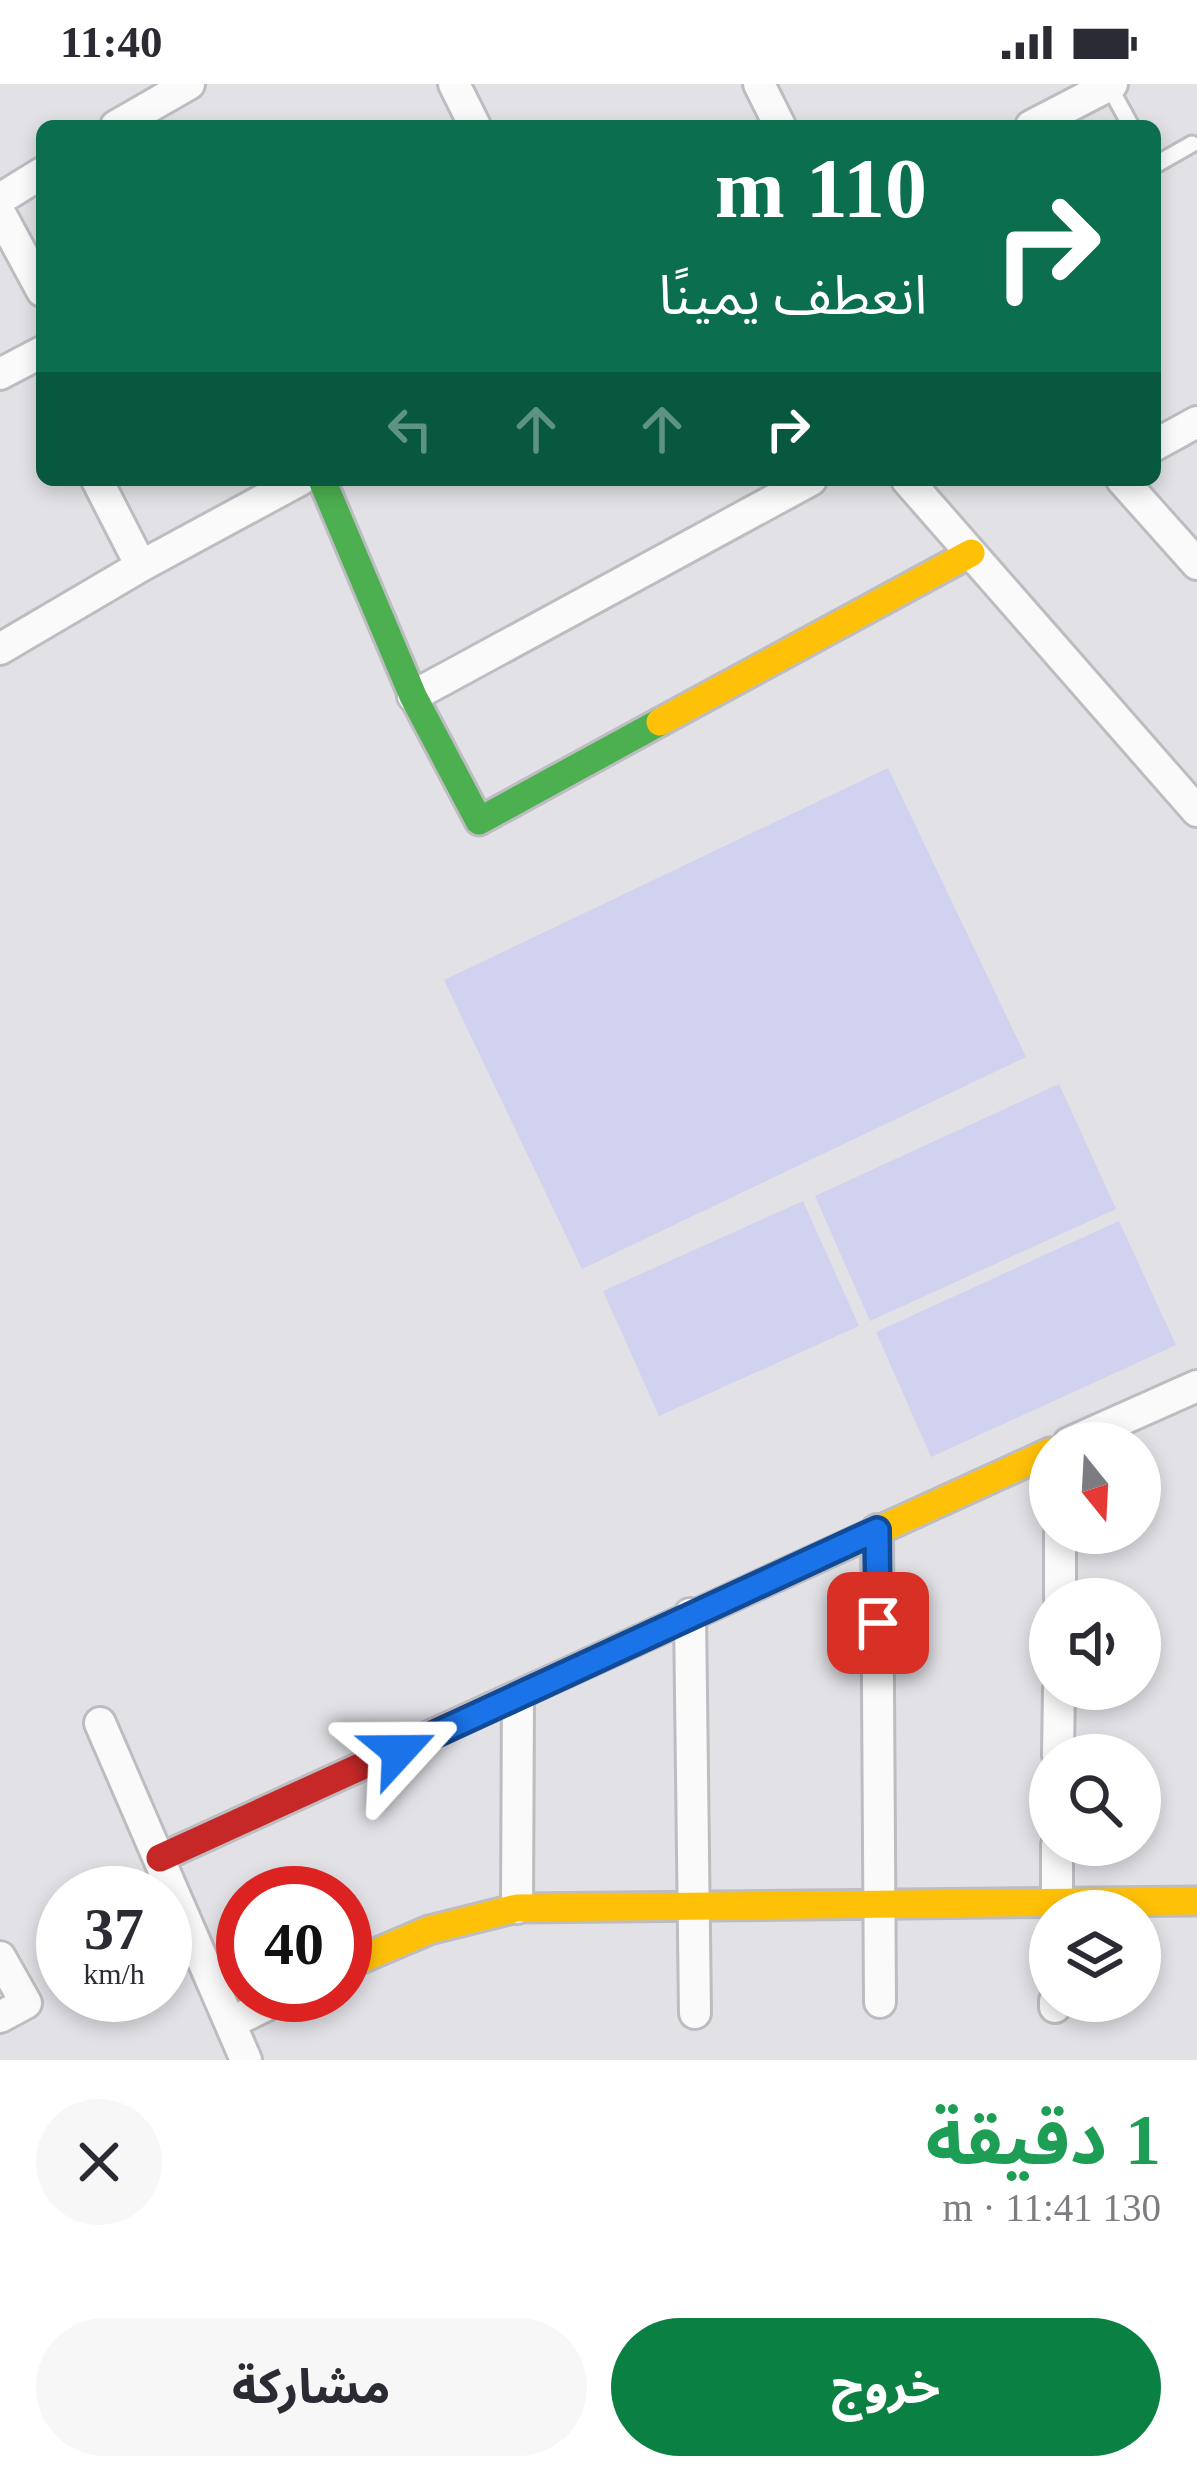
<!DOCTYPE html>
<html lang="ar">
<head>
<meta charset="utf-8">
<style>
	:root { --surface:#fff; --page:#f7f7f7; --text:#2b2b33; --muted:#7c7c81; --accent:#0b8043 }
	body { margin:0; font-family:"Times New Roman","Noto Sans Arabic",serif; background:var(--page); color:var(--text); direction:rtl; height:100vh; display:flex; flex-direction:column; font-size:45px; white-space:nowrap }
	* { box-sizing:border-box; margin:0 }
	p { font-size:39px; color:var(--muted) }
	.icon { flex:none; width:66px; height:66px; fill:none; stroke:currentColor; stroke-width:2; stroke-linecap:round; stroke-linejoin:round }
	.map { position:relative; height:1976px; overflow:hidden; direction:ltr }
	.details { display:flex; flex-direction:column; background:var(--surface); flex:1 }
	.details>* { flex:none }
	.banner { position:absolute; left:36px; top:36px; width:1125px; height:366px; border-radius:18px; box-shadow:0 6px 18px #0003; direction:rtl; background:#0b6e4f; color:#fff; overflow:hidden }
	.needle { width:78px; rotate:162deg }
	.buttons { position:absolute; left:1029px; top:1338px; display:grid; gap:24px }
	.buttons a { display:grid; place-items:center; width:132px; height:132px; border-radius:50%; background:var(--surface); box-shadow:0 6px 18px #0003; font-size:60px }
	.speed { position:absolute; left:36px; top:1782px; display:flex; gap:24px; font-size:60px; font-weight:700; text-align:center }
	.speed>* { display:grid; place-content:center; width:156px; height:156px; border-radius:50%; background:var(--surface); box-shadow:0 6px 18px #0003; line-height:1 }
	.speed small { font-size:30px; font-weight:400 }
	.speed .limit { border:18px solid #d22; background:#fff; color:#111 }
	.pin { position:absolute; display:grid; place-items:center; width:102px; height:102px; color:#fff; margin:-51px; border-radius:24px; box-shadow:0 6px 18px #0006 }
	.me { position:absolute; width:132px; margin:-66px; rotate:66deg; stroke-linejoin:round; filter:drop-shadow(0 0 9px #0008) }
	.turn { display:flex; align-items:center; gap:42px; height:252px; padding:0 36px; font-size:54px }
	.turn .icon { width:156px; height:156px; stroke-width:2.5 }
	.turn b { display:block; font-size:84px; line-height:102px }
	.lanes { display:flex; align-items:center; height:114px; padding:0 36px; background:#0003; justify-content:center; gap:60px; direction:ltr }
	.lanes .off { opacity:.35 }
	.round { display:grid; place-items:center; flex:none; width:126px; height:126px; border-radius:63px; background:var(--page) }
	.headline { display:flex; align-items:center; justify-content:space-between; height:204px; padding:0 36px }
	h1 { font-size:72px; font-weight:700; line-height:90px; color:#1e9e55 }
	.primary-button { display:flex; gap:24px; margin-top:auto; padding:24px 36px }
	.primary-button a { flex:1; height:138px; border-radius:72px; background:var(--accent); color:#fff; font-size:48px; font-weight:700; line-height:138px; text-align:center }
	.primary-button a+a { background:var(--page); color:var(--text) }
	.status { display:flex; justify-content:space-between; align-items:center; height:84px; padding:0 60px; background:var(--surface); direction:ltr }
	.status svg { height:33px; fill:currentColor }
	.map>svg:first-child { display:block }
	.green { fill:#d1d2f0 }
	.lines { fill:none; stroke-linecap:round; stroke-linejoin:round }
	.lane-casing { stroke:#bdbdc1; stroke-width:21 }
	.street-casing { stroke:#bdbdc1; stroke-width:36 }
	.fast-casing { stroke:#bdbdc1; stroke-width:33 }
	.slow-casing { stroke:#bdbdc1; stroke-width:33 }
	.jam-casing { stroke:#bdbdc1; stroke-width:33 }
	.lane { stroke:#fafafb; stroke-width:15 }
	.street { stroke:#fafafb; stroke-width:30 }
	.fast { stroke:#4caf50; stroke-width:27 }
	.slow { stroke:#ffc107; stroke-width:27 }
	.jam { stroke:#c62828; stroke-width:27 }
	.route-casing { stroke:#114b97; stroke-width:30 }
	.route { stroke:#1a73e8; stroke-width:21 }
</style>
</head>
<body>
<div class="status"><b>11:40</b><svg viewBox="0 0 49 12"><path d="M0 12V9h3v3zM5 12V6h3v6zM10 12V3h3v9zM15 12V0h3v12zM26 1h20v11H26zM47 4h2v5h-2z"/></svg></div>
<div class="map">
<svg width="1197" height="1976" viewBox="0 0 1197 1976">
	<rect width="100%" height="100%" fill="#e1e1e6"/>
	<path class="green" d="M 888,684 L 1026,973 L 582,1185 L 444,896 Z
		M 1059,1000 L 1116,1125 L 870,1237 L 815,1112 Z
		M 803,1117 L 859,1242 L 659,1332 L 603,1207 Z
		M 1119,1137 L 1176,1261 L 931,1373 L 876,1248 Z"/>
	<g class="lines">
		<g class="lane-casing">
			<path id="lane" d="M 1109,2 L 1131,42
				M 1155,81 L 1192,60"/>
		</g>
		<g class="street-casing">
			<path id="street" d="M 454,0 L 475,42
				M 759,0 L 780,42
				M 116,42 L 189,0
				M 1031,42 L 1112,0
				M 0,115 L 42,89
				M 0,129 L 42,207
				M 0,290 L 42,268
				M 1155,361 L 1197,338
				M 97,396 L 141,482
				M 907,396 L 1197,727
				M 1122,396 L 1197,480
				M 0,565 L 141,482 L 300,396
				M 413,612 L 811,396
				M 1069,1359 L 1197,1302
				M 877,1446 L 880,1918
				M 1060,1515 L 1060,1449
				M 690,1530 L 695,1929
				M 100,1639 L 246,1976
				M 1058,1671 L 1059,1605
				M 517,1824 L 518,1613
				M 1057,1827 L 1057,1761
				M 0,1873 L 26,1919 L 0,1933
				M 1055,1923 L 1055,1917
				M 230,1939 L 287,1911"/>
		</g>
		<g class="fast-casing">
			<path id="fast" d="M 322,396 L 413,612 L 479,737 L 660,638"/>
		</g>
		<g class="slow-casing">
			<path id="slow" d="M 660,638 L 971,469
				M 658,1547 L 1050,1368
				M 345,1882 L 429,1846 L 517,1824 L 1197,1817"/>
		</g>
		<g class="jam-casing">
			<path id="jam" d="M 160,1774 L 658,1547"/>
		</g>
		<use href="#lane" class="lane"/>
		<use href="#street" class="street"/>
		<use href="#fast" class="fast"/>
		<use href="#slow" class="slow"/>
		<use href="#jam" class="jam"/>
	</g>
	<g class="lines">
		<g class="route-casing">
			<path id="route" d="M 399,1667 L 877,1446 L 878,1539"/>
		</g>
		<use href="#route" class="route"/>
	</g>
</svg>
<div class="buttons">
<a><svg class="needle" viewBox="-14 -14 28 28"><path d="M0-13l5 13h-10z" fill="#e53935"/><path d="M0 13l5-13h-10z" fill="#7c7c81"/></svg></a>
<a><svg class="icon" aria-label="sound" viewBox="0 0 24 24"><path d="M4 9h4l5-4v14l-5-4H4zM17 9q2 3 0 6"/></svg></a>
<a><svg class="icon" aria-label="search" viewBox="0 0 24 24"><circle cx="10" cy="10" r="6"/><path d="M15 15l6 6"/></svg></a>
<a><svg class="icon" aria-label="layers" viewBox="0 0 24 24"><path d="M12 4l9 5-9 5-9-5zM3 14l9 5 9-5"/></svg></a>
</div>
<div class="speed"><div>37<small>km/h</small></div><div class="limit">40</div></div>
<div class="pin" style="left:878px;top:1539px;background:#d93025"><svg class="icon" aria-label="arrive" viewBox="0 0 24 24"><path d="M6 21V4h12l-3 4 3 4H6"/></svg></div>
<svg class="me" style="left:399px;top:1667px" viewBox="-20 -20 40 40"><path d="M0-17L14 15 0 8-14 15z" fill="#1a73e8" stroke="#fff" stroke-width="4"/></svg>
<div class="banner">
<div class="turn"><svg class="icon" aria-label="right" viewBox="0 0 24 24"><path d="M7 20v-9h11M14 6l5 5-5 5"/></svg><div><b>110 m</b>انعطف يمينًا</div></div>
<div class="lanes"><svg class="icon off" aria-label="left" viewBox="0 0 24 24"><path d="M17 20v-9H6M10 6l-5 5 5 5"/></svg><svg class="icon off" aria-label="ahead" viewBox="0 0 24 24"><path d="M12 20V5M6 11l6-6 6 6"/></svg><svg class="icon off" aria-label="ahead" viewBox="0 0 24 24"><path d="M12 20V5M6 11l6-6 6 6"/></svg><svg class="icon" aria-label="right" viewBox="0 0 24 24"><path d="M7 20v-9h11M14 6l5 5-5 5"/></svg></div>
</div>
</div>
<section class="details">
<div class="headline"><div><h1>1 دقيقة</h1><p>130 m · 11:41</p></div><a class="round"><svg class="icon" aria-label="close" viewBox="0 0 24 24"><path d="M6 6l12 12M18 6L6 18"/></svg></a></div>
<div class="primary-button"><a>خروج</a><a>مشاركة</a></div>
</section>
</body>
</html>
